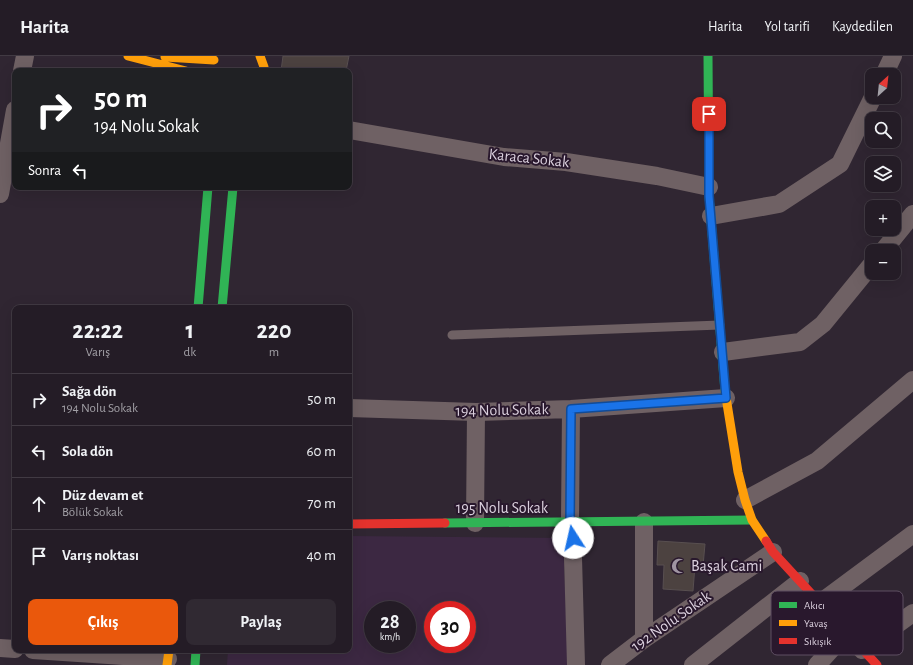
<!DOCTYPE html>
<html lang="tr">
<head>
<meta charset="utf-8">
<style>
	:root { --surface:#241c26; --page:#302932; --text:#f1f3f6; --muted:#a3a1a7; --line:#413a43; --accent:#ea580c }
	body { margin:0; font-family:"Alegreya Sans",sans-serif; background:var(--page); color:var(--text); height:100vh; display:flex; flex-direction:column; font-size:15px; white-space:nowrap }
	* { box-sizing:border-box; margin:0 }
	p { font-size:13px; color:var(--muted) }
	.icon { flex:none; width:22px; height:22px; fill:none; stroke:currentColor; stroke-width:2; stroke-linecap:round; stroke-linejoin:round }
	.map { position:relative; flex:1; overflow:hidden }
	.details { position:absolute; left:12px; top:249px; width:340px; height:348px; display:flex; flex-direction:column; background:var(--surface); border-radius:8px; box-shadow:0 4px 16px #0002,0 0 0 1px var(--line) }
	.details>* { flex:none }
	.guide { position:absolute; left:12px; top:12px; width:340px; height:122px; border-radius:8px; box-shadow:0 4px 16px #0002,0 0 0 1px var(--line); background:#202124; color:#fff; overflow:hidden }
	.needle { width:26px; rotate:27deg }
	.tools { position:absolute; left:865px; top:12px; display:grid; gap:8px }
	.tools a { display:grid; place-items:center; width:36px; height:36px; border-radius:8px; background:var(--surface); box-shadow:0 4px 16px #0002,0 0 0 1px var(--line); font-size:20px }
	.speed { position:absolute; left:364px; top:545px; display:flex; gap:8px; font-size:20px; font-weight:700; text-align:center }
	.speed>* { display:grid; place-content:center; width:52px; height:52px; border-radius:50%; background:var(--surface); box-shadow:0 4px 16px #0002,0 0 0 1px var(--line); line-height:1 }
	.speed small { font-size:10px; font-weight:400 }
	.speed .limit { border:6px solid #d22; background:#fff; color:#111 }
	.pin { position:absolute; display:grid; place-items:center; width:34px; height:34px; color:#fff; margin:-17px; border-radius:8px; box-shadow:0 2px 6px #0006 }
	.me { position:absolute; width:44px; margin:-22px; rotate:350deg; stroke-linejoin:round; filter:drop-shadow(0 0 3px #0008) }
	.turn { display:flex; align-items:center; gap:14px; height:84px; padding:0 16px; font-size:18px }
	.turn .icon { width:52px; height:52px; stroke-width:2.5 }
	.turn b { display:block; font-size:28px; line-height:34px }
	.then { display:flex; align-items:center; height:38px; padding:0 16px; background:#0003; gap:8px; font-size:15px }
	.eta { display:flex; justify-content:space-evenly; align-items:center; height:68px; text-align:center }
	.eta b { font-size:24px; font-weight:700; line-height:28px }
	.primary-button { display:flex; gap:8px; margin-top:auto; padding:8px 16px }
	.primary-button a { flex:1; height:46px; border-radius:8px; background:var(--accent); color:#fff; font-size:16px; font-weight:700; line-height:46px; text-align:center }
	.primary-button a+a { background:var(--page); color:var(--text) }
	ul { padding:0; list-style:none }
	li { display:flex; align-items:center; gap:12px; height:52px; padding:0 16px; border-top:1px solid var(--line) }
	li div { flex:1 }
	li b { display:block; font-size:15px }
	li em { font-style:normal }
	header { display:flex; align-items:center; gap:24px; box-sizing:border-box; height:56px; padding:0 20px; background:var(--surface); border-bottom:1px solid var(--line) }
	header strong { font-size:19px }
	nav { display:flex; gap:22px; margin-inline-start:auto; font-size:14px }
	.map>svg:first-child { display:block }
	.built { fill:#3c2842; fill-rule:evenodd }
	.building { fill:#4c4240; stroke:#584f50 }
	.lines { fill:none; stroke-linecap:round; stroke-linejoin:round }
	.lane { stroke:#6f6164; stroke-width:9 }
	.street { stroke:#6f6164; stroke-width:18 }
	.fast { stroke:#30b455; stroke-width:9 }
	.slow { stroke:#ff9f0a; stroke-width:9 }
	.jam { stroke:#e5322d; stroke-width:9 }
	.route-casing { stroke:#114b97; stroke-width:10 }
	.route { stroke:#1a73e8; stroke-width:7 }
	.labels { text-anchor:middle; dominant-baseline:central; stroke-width:4; stroke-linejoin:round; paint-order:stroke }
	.street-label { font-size:16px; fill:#dbd0de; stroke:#29182d }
	.poi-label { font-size:16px; fill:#dbd0de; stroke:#29182d; text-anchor:start }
	.key { fill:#29182d; stroke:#5e4f62; stroke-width:1 }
	.key-label { font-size:11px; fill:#dbd0de }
</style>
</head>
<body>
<header>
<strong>Harita</strong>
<nav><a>Harita</a><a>Yol tarifi</a><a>Kaydedilen</a></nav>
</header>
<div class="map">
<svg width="913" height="609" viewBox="0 0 913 609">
	<rect width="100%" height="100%" fill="#302632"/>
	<path class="built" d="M 349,480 L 563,482 L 568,609 L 227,609 L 228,594 L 349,594 ZM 373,554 L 407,554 L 407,588 L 373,588 ZM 433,554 L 467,554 L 467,588 L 433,588 Z"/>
	<path class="building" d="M 283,0 L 349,0 L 346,15 L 281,15 Z
		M 658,485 L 705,488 L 703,510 L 695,509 L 693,535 L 663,533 L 664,509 L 657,509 Z"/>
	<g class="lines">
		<path class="lane" d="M 452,279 L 720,269"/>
		<path class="street" d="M 22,15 L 25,0
			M 884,19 L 893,0
			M 349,74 L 504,101 L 566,106 L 657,120 L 709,131
			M 0,138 L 15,54
			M 711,160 L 779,148 L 840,108 L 873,41
			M 883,195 L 913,158
			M 723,296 L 800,286 L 823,268 L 872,208
			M 349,352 L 476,356 L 571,353 L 726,342
			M 745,444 L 817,405 L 913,324
			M 570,466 L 571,353
			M 572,466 L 576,609
			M 644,466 L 644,583
			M 475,467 L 476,356
			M 820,547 L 913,478
			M 0,592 L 15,593
			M 33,594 L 168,603
			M 862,594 L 913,557
			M 610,609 L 644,583 L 773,496
			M 693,609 L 800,525
			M 817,609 L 847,576"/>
		<path class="fast" d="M 708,0 L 709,140 L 725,335
			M 198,252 L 208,131
			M 222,252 L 233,131
			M 445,467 L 752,464
			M 195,609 L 196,594"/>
		<path class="slow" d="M 128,0 L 186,15
			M 260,0 L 264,11 L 264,15
			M 165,1 L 214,4
			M 725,335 L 738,416 L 745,444 L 752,464 L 766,485
			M 167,609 L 169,594"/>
		<path class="jam" d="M 349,468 L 445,467
			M 766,485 L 773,496 L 877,609"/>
	</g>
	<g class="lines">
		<g class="route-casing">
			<path id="route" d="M 573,482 L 572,466 L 570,466 L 571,353 L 726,342 L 709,140 L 709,58"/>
		</g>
		<use href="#route" class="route"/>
	</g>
	<defs>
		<g id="mosque-bare" transform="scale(1.2)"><path d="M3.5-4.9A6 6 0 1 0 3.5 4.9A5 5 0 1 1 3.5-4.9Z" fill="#9f94a2" stroke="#29182d" stroke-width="2.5" paint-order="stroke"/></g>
	</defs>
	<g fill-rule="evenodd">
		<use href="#mosque-bare" x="679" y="510"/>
	</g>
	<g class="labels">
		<g class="street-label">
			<text transform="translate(529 102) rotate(6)">Karaca Sokak</text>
			<text transform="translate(502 354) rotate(-1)">194 Nolu Sokak</text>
			<text x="502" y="452">195 Nolu Sokak</text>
			<text transform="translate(671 565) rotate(-35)">192 Nolu Sokak</text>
		</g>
		<g class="poi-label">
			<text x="691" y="510">Başak Cami</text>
		</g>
	</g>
	<rect x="771" y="535" width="132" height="64" rx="6" class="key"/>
	<rect x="779" y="546" width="18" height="6" fill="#30b455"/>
	<rect x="779" y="564" width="18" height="6" fill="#ff9f0a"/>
	<rect x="779" y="582" width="18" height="6" fill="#e5322d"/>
	<g class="key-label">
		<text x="804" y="553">Akıcı</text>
		<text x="804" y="571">Yavaş</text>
		<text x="804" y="589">Sıkışık</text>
	</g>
</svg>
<div class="tools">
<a><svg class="needle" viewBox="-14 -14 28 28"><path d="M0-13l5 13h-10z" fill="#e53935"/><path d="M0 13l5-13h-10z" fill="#a3a1a7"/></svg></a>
<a><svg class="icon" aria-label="search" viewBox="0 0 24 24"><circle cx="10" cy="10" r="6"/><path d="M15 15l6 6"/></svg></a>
<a><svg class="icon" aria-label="layers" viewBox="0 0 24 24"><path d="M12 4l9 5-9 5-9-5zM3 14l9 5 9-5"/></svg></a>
<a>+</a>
<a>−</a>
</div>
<div class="speed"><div>28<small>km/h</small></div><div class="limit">30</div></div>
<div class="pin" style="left:709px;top:58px;background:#d93025"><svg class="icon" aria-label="arrive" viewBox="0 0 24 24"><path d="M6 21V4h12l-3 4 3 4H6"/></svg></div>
<svg class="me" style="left:573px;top:482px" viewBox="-20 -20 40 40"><circle r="19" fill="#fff"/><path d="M0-13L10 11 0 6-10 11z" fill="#1a73e8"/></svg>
<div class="guide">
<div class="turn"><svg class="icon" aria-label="right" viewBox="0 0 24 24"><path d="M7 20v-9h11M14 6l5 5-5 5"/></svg><div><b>50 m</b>194 Nolu Sokak</div></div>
<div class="then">Sonra<svg class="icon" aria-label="left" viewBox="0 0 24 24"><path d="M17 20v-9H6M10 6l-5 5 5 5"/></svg></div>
</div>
<section class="details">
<div class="eta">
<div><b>22:22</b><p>Varış</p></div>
<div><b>1</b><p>dk</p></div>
<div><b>220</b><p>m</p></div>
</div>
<ul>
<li><svg class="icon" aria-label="right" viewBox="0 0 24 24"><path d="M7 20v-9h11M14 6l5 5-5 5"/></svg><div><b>Sağa dön</b><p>194 Nolu Sokak</p></div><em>50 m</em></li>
<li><svg class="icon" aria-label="left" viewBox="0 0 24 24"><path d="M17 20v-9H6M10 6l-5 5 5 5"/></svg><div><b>Sola dön</b></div><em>60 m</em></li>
<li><svg class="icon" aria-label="ahead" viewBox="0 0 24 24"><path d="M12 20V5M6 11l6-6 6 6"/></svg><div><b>Düz devam et</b><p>Bölük Sokak</p></div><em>70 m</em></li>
<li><svg class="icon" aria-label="arrive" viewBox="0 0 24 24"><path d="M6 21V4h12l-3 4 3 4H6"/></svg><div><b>Varış noktası</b></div><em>40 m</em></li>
</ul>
<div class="primary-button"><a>Çıkış</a><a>Paylaş</a></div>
</section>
</div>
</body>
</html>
